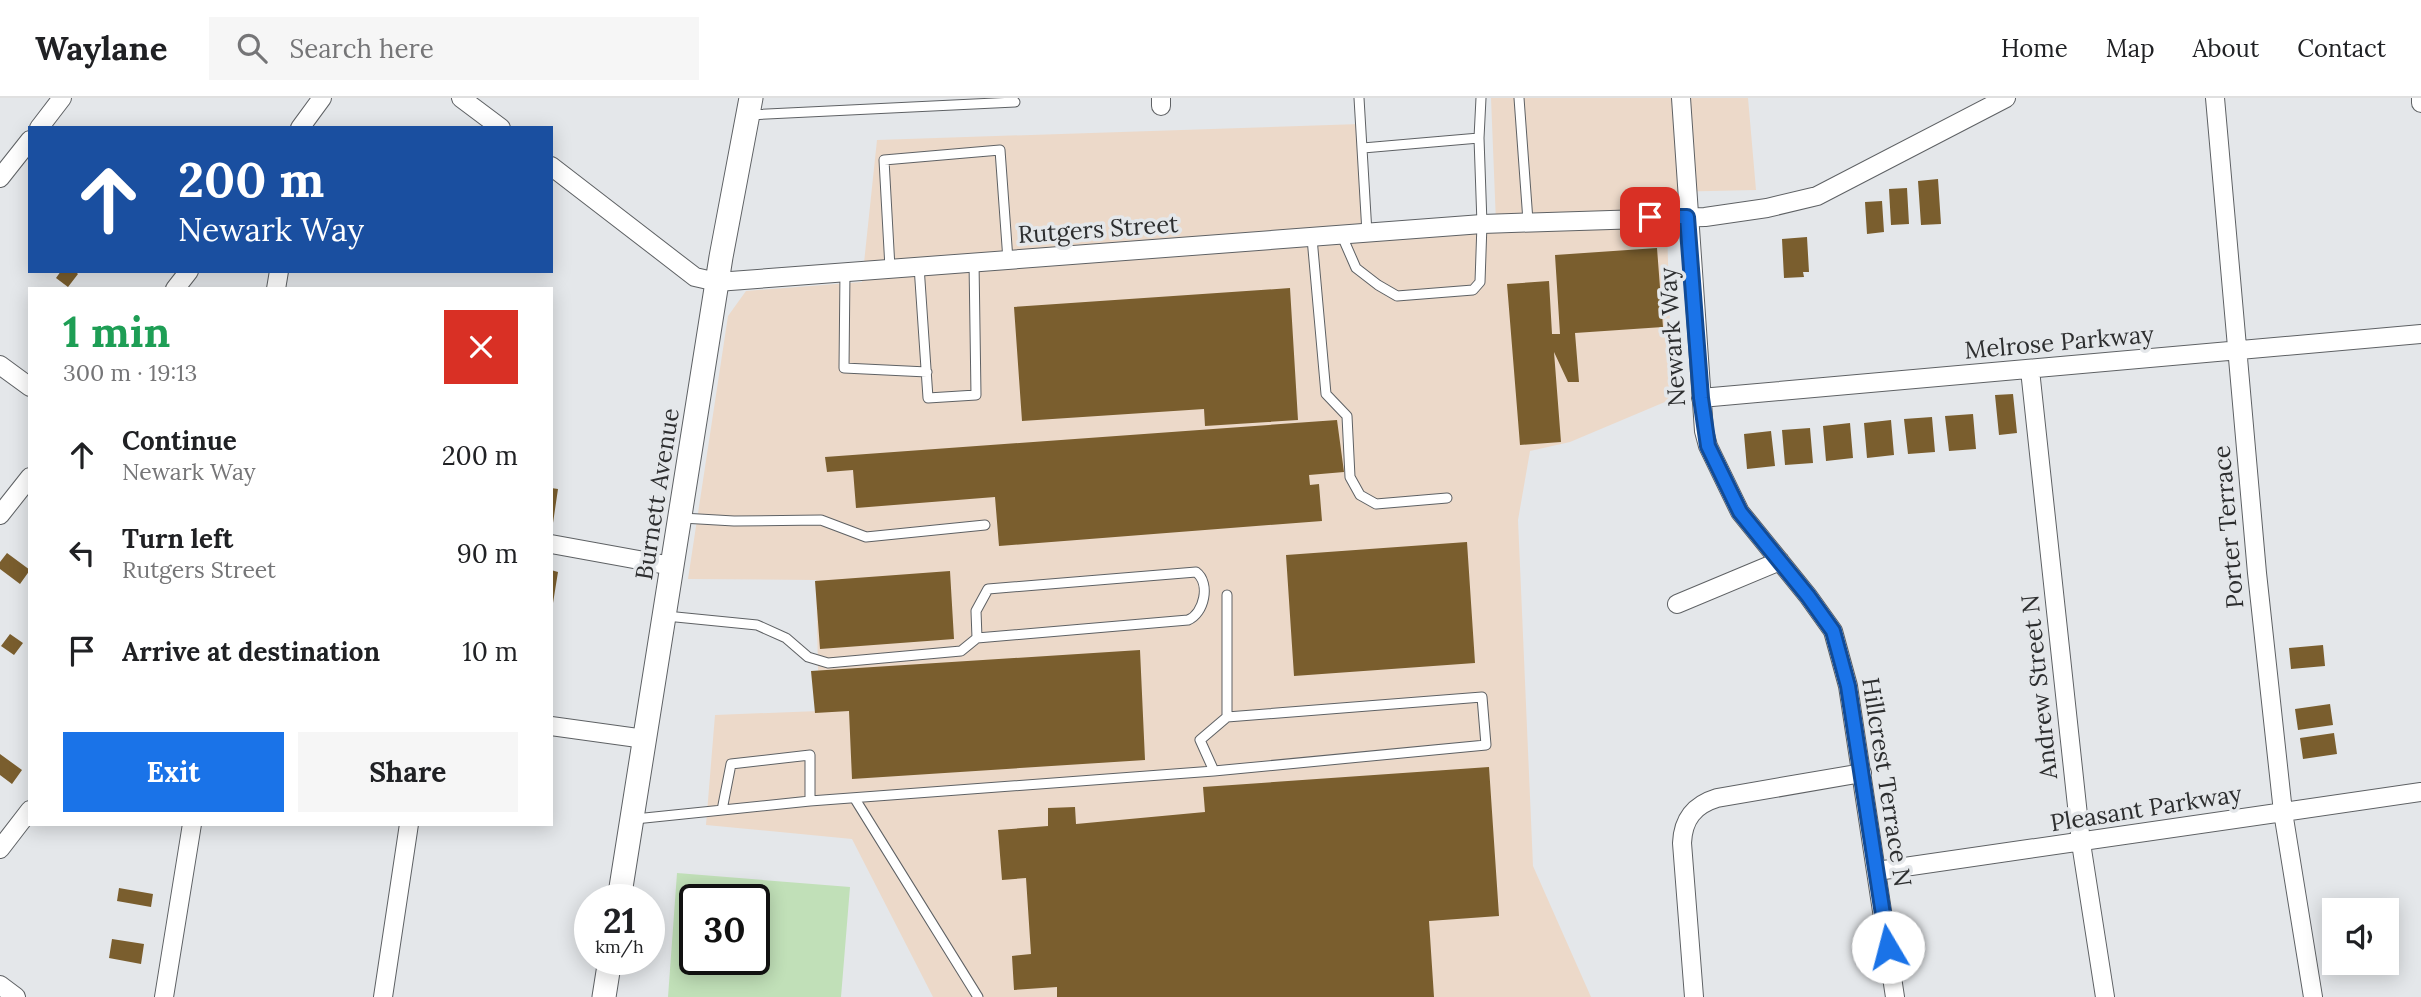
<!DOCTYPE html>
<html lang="en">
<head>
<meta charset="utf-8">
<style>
	:root { --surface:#fff; --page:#f6f6f6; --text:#202124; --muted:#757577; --line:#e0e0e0; --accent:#1a73e8 }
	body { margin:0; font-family:Lora,serif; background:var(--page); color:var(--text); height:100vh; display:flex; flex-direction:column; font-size:26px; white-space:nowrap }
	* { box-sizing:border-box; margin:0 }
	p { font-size:23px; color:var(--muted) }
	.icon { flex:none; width:38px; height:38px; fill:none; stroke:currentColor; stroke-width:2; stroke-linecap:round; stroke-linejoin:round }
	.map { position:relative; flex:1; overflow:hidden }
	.details { position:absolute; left:28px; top:189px; width:525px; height:539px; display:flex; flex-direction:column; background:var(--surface); border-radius:0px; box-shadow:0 4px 18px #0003 }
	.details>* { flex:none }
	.banner { position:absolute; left:28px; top:28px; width:525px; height:147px; border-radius:0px; box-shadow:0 4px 18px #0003; background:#1a4fa0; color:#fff; overflow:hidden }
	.controls { position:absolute; left:2322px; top:800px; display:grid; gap:14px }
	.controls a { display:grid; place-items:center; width:77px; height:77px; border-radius:0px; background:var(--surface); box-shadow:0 4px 18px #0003; font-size:35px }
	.speed { position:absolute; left:574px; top:786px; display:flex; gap:14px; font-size:35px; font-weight:700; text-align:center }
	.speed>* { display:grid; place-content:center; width:91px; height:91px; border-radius:50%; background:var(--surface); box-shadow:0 4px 18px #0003; line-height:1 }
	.speed small { font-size:18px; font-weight:400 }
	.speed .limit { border:4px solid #111; border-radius:10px; background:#fff; color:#111 }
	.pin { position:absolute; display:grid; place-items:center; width:60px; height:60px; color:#fff; margin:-30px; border-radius:14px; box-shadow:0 4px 10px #0006 }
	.me { position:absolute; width:77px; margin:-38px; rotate:352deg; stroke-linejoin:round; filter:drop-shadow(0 0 5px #0008) }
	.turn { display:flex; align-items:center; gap:24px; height:147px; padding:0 35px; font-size:32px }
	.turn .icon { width:91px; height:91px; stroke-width:2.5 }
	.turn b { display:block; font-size:49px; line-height:60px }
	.round { display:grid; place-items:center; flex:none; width:74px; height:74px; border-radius:0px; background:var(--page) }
	.head { display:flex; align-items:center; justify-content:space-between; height:119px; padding:0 35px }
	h1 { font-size:42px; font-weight:700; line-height:52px; color:#1e9e55 }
	.cta { display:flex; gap:14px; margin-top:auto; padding:14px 35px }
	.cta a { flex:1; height:80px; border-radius:0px; background:var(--accent); color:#fff; font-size:28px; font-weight:700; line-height:80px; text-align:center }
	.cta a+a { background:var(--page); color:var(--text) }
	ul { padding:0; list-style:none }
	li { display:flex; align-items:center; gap:21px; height:98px; padding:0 35px }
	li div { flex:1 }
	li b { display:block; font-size:26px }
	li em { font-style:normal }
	header { display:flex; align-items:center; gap:42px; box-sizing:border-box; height:98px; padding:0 35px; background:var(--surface); border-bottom:2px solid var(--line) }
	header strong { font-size:33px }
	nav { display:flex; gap:38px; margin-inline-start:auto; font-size:24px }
	.search { width:490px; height:63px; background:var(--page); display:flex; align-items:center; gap:18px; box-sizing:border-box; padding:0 24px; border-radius:0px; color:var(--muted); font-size:26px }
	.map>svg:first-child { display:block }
	.industrial { fill:#ecd9c9 }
	.green { fill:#c1e0b8; fill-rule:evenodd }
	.building { fill:#7a5e2e }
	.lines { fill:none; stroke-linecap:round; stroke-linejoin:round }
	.service-casing { stroke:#5e6164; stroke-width:11 }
	.minor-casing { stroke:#5e6164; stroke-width:20 }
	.tertiary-casing { stroke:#5e6164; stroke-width:25 }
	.service { stroke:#fff; stroke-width:9 }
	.minor { stroke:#fff; stroke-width:18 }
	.tertiary { stroke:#fff; stroke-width:23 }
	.route-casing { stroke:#114b97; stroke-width:18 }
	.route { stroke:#1a73e8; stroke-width:12 }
	.labels { text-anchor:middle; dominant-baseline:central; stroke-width:7; stroke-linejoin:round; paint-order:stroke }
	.street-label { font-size:24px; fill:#2d2e2f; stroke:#e4e7ea }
</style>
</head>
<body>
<header>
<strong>Waylane</strong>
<div class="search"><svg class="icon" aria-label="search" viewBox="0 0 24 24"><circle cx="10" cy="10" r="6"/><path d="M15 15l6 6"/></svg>Search here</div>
<nav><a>Home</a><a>Map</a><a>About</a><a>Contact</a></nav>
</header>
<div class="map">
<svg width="2421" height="899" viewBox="0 0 2421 899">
	<rect width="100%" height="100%" fill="#e4e7ea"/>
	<path class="industrial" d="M 1491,0 L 1748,0 L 1756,92 L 1666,94 L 1672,301 L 1570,344 L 1530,353 L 1518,422 L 1533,768 L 1591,899 L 933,899 L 852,741 L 706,727 L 715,617 L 819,613 L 816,482 L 688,481 L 728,218 L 746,193 L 862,184 L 877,42 L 1360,26 L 1368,133 L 1496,125 Z"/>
	<path class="green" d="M 677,775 L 850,789 L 841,899 L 668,899 ZM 695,802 L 754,802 L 754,861 L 695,861 Z"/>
	<path class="building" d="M 1938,81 L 1941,126 L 1921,127 L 1918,83 Z
		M 1907,90 L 1909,126 L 1891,127 L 1889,91 Z
		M 1882,103 L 1884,134 L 1867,136 L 1865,104 Z
		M 1807,139 L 1809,174 L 1803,174 L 1804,179 L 1784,180 L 1782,141 Z
		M 1657,150 L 1663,229 L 1575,235 L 1579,284 L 1568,284 L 1554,254 L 1561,344 L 1520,347 L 1507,186 L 1549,183 L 1552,236 L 1560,236 L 1555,157 Z
		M 61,173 L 75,173 L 78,176 L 68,189 L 56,180 Z
		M 1290,190 L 1298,322 L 1205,328 L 1204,311 L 1022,323 L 1014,209 Z
		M 2013,296 L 2017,335 L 1999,337 L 1995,297 Z
		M 1973,316 L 1976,351 L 1949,353 L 1945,318 Z
		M 1932,319 L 1935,354 L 1908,356 L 1904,321 Z
		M 1337,322 L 1344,374 L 1309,377 L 1310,387 L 1319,386 L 1322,423 L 999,448 L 995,399 L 856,410 L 853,372 L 827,374 L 825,359 Z
		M 1891,322 L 1894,357 L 1867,360 L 1864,325 Z
		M 1850,325 L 1853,360 L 1826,363 L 1823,328 Z
		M 1810,330 L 1813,365 L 1785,367 L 1782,332 Z
		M 1771,333 L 1775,368 L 1747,371 L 1744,336 Z
		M 551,390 L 558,391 L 553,425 L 551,424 Z
		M 1467,444 L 1475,565 L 1294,578 L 1286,457 Z
		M 7,455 L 30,472 L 20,486 L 0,471 L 0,464 Z
		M 551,472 L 558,474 L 553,505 L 551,505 Z
		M 950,473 L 954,541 L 820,551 L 815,483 Z
		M 10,536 L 23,545 L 14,557 L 1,548 Z
		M 2323,547 L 2325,568 L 2291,571 L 2289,550 Z
		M 1140,552 L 1145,662 L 852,681 L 849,613 L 815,615 L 811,573 Z
		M 2330,606 L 2333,627 L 2298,632 L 2295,611 Z
		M 2334,635 L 2337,656 L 2303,661 L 2300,640 Z
		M 0,656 L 22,672 L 12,686 L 0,677 Z
		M 1489,669 L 1499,818 L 1429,823 L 1434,899 L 1057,899 L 1057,889 L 1014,892 L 1012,858 L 1031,856 L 1026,780 L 1002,782 L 998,732 L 1048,728 L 1048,710 L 1075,709 L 1076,726 L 1205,714 L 1203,689 Z
		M 119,790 L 153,796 L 151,809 L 117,803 Z
		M 112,841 L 144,846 L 141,866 L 109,860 Z"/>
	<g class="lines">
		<g class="service-casing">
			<path id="service" d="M 1359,0 L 1367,135
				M 1519,0 L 1528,123
				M 749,17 L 1015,4
				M 1479,40 L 1481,0
				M 1342,138 L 1356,170 L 1378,187 L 1397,198 L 1473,192 L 1480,184 L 1482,126 L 1479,40 L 1363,50
				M 1312,140 L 1326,296 L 1347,318 L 1350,379 L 1360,397 L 1376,406 L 1447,400
				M 919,168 L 928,300 L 976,297 L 974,164
				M 890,170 L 884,62 L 1000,52 L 1008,162
				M 845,173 L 844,270 L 927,274
				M 682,420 L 734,423 L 821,422 L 866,439 L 985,427
				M 666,518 L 757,527 L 786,540 L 808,559 L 828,565 L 961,553 L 977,540 L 1188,522 C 1204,516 1211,485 1196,474 L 988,491 L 976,513 L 977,540
				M 1214,673 L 1200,642 L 1227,619
				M 855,701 L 978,899
				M 722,712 L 731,666 L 810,657 L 810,703
				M 635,721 L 810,703 L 1214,673 L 1486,647 L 1482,599 L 1227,619 L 1227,497"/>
		</g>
		<g class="minor-casing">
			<path id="minor" d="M 461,0 L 501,30
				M 1161,0 L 1161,8
				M 1681,0 L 1704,333 L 1708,348 L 1740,414 L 1808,498 L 1833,533 L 1848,588 L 1895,899
				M 2215,0 L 2257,475 L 2283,714 L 2313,899
				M 2421,0 L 2421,5
				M 39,30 L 62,0
				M 300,30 L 322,0
				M 551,68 L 695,179 L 717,184 L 1482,126 L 1705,119 L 1767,110 L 1817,98 L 2006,0
				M 0,80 L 30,42
				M 175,191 L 189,173
				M 276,191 L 279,173
				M 0,267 L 30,289
				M 2030,272 L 2081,745 L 2105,899
				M 1701,300 L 2421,236
				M 0,417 L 30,379
				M 551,446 L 672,468
				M 1677,506 L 1780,463
				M 551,628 L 645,641
				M 0,751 L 30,712
				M 1877,773 L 2421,694
				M 0,887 L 16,899
				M 164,899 L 192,726
				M 383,899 L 409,726
				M 1694,899 L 1682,745 C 1683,721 1694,707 1717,700 L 1862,675"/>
		</g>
		<g class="tertiary-casing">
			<path id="tertiary" d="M 619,802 L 721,159 L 751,0
				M 604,899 L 610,861"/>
		</g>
		<use href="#service" class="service"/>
		<use href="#minor" class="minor"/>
		<use href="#tertiary" class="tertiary"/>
	</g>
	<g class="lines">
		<g class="route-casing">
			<path id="route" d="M 1650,119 L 1687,119 L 1701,300 L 1708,348 L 1740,414 L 1808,498 L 1833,533 L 1848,588 L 1888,849"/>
		</g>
		<use href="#route" class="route"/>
	</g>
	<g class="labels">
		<g class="street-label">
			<text transform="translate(1098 131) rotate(-4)">Rutgers Street</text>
			<text transform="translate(1672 239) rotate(-94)">Newark Way</text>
			<text transform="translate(2059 244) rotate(-5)">Melrose Parkway</text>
			<text transform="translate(657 396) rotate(-81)">Burnett Avenue</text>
			<text transform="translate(2228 429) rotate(-95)">Porter Terrace</text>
			<text transform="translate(2039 589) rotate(-96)">Andrew Street N</text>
			<text transform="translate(1887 684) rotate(81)">Hillcrest Terrace N</text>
			<text transform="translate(2146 710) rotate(-9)">Pleasant Parkway</text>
		</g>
	</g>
</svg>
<div class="controls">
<a><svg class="icon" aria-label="sound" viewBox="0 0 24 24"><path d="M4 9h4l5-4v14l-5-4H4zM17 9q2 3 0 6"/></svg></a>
</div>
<div class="speed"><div>21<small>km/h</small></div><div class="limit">30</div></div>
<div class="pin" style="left:1650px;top:119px;background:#d93025"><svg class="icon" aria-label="arrive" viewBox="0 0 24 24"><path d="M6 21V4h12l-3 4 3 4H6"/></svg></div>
<svg class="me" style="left:1888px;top:849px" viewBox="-20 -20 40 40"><circle r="19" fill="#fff"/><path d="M0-13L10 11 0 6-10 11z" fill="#1a73e8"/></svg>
<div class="banner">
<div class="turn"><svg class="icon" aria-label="ahead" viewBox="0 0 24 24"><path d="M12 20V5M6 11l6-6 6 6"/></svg><div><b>200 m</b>Newark Way</div></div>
</div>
<section class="details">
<div class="head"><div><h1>1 min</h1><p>300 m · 19:13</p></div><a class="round" style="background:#d93025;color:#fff"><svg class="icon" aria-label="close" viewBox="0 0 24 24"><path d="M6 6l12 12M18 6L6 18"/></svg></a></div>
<ul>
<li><svg class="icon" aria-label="ahead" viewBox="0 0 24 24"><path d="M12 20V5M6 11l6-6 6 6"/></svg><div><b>Continue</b><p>Newark Way</p></div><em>200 m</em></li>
<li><svg class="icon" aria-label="left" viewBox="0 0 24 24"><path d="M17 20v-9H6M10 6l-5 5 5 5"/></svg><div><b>Turn left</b><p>Rutgers Street</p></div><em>90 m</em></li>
<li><svg class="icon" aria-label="arrive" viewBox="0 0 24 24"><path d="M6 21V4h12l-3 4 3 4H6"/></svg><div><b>Arrive at destination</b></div><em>10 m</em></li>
</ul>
<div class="cta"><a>Exit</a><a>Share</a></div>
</section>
</div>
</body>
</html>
